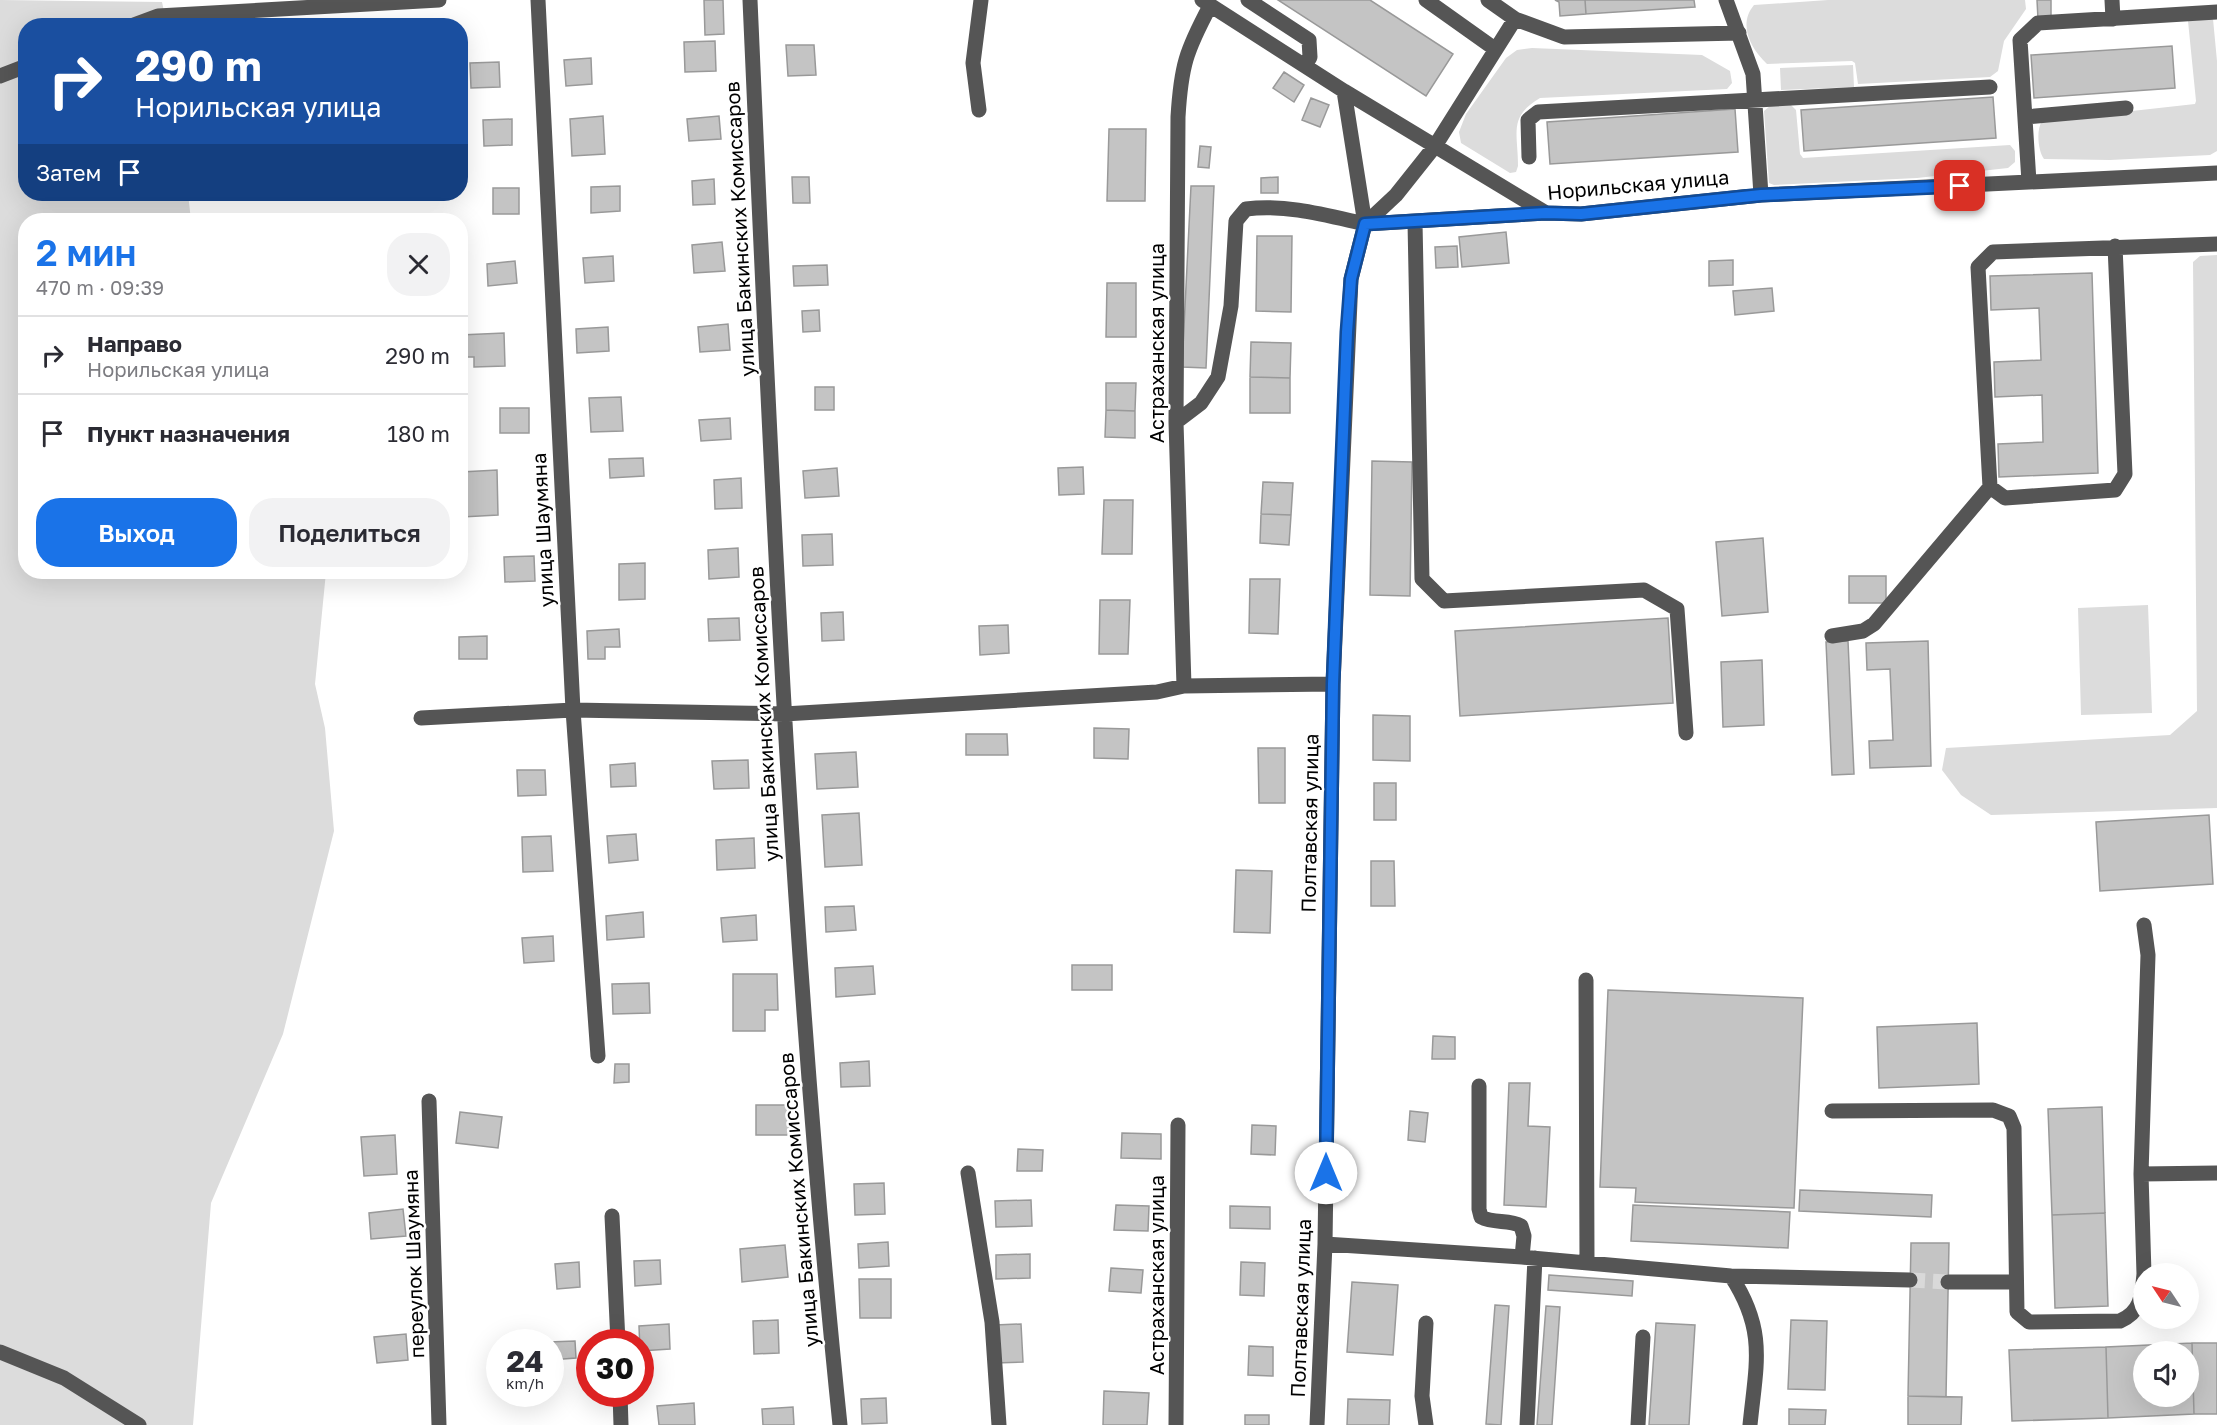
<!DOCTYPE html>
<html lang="ru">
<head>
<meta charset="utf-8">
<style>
	:root { --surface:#fff; --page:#f2f2f3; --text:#2b2b33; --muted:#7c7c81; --line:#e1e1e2; --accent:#1a73e8 }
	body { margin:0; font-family:"Golos Text",sans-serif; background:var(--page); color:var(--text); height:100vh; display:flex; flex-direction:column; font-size:22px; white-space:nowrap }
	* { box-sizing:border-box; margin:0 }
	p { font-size:20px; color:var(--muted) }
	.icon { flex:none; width:33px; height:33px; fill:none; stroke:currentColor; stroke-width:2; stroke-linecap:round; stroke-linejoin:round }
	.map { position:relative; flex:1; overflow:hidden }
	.sheet { position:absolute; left:18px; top:213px; width:450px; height:366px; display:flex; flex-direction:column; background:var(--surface); border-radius:24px; box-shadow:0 6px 24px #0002 }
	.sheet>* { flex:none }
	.guide { position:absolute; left:18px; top:18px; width:450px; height:183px; border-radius:24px; box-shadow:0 6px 24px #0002; background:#1a4fa0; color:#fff; overflow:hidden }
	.needle { width:39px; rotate:305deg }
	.buttons { position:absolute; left:2133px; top:1263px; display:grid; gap:12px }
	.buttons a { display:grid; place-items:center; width:66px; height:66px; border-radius:50%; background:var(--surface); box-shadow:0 6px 24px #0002; font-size:30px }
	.speed { position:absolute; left:486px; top:1329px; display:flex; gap:12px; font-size:30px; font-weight:700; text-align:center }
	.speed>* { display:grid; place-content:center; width:78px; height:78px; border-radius:50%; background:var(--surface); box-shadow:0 6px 24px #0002; line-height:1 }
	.speed small { font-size:15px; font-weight:400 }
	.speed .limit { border:9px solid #d22; background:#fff; color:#111 }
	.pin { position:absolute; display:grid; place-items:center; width:51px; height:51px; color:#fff; margin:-26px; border-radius:12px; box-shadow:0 3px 9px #0006 }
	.me { position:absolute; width:66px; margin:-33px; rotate:0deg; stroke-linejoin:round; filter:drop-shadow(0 0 4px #0008) }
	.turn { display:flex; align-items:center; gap:21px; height:126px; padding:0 18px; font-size:27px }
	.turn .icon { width:78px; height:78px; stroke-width:2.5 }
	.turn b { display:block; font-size:42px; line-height:51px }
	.then { display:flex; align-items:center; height:57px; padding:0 18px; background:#0003; gap:12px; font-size:22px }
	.round { display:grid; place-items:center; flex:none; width:63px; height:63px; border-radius:24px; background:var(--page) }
	.summary { display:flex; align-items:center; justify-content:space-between; height:102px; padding:0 18px }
	h1 { font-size:36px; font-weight:600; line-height:45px; color:var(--accent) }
	.button { display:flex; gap:12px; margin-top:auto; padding:12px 18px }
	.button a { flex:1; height:69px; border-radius:24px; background:var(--accent); color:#fff; font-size:24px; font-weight:600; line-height:69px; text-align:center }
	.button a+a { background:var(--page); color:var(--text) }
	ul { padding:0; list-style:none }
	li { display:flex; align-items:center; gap:18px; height:78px; padding:0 18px; border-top:2px solid var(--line) }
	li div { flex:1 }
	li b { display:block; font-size:22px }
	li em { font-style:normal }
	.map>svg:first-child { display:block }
	.green { fill:#dcdcdc }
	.building { fill:#c4c4c4; stroke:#999; stroke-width:1.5; fill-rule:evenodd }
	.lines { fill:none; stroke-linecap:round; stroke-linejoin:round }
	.minor-tunnel { stroke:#d9d9d9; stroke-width:15; stroke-dasharray:15 8; stroke-linecap:butt }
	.minor { stroke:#555; stroke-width:15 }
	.route-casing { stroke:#114b97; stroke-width:15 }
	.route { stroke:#1a73e8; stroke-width:10 }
	.labels { text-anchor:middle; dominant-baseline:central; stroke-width:5; stroke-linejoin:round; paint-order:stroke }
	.street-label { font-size:20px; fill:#000; stroke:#fff }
</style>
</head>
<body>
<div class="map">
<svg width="2217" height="1425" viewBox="0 0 2217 1425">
	<rect width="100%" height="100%" fill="#fff"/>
	<path class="green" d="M 0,0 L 162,2 L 167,25 L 26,26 L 26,194 L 188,194 L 191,220 L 26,220 L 26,572 L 326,572 L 315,684 L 325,728 L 334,831 L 283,1034 L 211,1203 L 193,1425 L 0,1425 Z
		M 1828,0 L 2025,0 L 2026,9 L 2004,41 L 1998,71 L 1990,77 L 1858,84 L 1855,63 L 1852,61 L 1767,64 C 1750,48 1738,24 1754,5 Z
		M 2190,19 L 2213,19 L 2217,61 L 2217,151 L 2210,155 L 2110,160 L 2044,159 C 2038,151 2036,130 2042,121 L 2195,104 L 2196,101 L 2188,21 Z
		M 1532,48 L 1702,55 L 1730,71 L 1732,83 L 1727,89 L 1540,98 C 1508,117 1518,132 1518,166 L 1516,172 L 1510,173 L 1461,143 L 1459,132 L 1466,114 L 1506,58 L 1517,50 Z
		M 1853,65 L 1854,87 L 1781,90 L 1780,68 Z
		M 1791,105 L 1796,110 L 1800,154 L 1803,158 L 2010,145 L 2015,151 L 2015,162 L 2008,168 L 1917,178 L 1774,185 L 1769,183 L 1764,111 L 1770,106 Z
		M 2217,255 L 2217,808 L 1991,815 L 1961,795 L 1942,770 L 1946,748 L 2170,735 L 2197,711 L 2193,262 L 2200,256 Z
		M 2148,605 L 2152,713 L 2081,715 L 2078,608 Z"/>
	<path class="building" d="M 704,0 L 723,0 L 724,34 L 705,35 Z
		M 1278,0 L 1370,0 L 1453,54 L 1426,96 Z
		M 1555,0 L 1585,0 L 1586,14 L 1560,16 L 1559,2 Z
		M 1585,0 L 1694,0 L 1695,7 L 1586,14 Z
		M 2037,0 L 2051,0 L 2051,19 L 2038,19 Z
		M 715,41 L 716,71 L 685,72 L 684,42 Z
		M 786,45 L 814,45 L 816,75 L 788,76 Z
		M 2172,46 L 2175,88 L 2034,98 L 2031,55 Z
		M 591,58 L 592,84 L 566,86 L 564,60 Z
		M 499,62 L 500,87 L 471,88 L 470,63 Z
		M 1284,72 L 1304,85 L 1294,102 L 1273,88 Z
		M 1993,97 L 1996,138 L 1804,151 L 1801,110 Z
		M 1311,98 L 1329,105 L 1320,127 L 1302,120 Z
		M 1735,109 L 1738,152 L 1550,164 L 1547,122 Z
		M 603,116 L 605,154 L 572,156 L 570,119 Z
		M 719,116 L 721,139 L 689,141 L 687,119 Z
		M 512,119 L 512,145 L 484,146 L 483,120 Z
		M 1109,129 L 1146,129 L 1145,201 L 1107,201 Z
		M 1200,146 L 1211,147 L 1209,168 L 1198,167 Z
		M 792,177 L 809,177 L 810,203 L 793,203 Z
		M 1278,177 L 1278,193 L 1261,193 L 1261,178 Z
		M 714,179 L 715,204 L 693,205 L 692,181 Z
		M 620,186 L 620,211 L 591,213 L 591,187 Z
		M 1191,186 L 1214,186 L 1206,368 L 1182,367 Z
		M 493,188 L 519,188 L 519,214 L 493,214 Z
		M 1506,232 L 1509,263 L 1462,267 L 1459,237 Z
		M 1257,236 L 1292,236 L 1291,312 L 1256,311 Z
		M 722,242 L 725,271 L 694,273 L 692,245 Z
		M 1457,246 L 1458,267 L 1436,268 L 1435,247 Z
		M 613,256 L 614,281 L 585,283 L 583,258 Z
		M 1733,260 L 1733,285 L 1709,286 L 1709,261 Z
		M 515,261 L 517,283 L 488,286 L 487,264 Z
		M 827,265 L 828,285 L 794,286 L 793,266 Z
		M 2092,273 L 2098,473 L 1999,477 L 1998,444 L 2043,442 L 2042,395 L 1995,397 L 1994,362 L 2041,360 L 2039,308 L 1991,310 L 1990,276 Z
		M 1107,283 L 1136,283 L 1136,337 L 1106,337 Z
		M 1772,288 L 1774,311 L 1735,315 L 1733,291 Z
		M 819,310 L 820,331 L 803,332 L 802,311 Z
		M 728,324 L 730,350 L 700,352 L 698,327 Z
		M 608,327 L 609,351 L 577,353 L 576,329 Z
		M 504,333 L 505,366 L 474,367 L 474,357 L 461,357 L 460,367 L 460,335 Z
		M 1251,342 L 1291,343 L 1290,378 L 1250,377 Z
		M 1250,377 L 1290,378 L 1290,413 L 1250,413 Z
		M 1106,383 L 1136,383 L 1135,411 L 1106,410 Z
		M 815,387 L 834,387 L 834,410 L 815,410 Z
		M 621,397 L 623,431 L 591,432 L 589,398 Z
		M 500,408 L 529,408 L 529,433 L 500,433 Z
		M 1106,410 L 1135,411 L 1135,438 L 1105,437 Z
		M 730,418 L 731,439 L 701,441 L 699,420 Z
		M 643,458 L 644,476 L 610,478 L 609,459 Z
		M 1372,461 L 1412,462 L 1410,596 L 1370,595 Z
		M 1083,467 L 1084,494 L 1059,495 L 1058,468 Z
		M 837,468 L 839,496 L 805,498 L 803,471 Z
		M 497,470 L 498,515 L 462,517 L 461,472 Z
		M 741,478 L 742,508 L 715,509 L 714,480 Z
		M 1263,482 L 1293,483 L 1291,515 L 1261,514 Z
		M 1104,500 L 1133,500 L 1132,554 L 1102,554 Z
		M 1261,514 L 1291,515 L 1289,545 L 1260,543 Z
		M 832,534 L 833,565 L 803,566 L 802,535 Z
		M 1763,538 L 1768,612 L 1722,616 L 1716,542 Z
		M 738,548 L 739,577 L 709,579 L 708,550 Z
		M 534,556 L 535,581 L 505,582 L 504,557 Z
		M 645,563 L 645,599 L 619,600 L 619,564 Z
		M 1849,576 L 1886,576 L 1886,603 L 1849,603 Z
		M 1250,579 L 1280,579 L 1278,634 L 1249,633 Z
		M 1100,600 L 1130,600 L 1128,654 L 1099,654 Z
		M 843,612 L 844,640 L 822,641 L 821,613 Z
		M 739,618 L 740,640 L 709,641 L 708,619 Z
		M 1668,618 L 1673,703 L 1460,716 L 1455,631 Z
		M 1008,625 L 1009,653 L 980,655 L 979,626 Z
		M 619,629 L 620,647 L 605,647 L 605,659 L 588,659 L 587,631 Z
		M 487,636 L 487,659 L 459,659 L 459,637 Z
		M 1848,641 L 1854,774 L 1832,775 L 1826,642 Z
		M 1928,641 L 1931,766 L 1870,768 L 1869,741 L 1893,740 L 1890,669 L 1867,670 L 1866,643 Z
		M 1762,660 L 1764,725 L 1723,727 L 1721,662 Z
		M 1373,715 L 1410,716 L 1410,761 L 1373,760 Z
		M 1094,728 L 1129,729 L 1128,759 L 1094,758 Z
		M 966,734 L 1007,734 L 1008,755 L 966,755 Z
		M 1258,748 L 1285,748 L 1285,803 L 1259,803 Z
		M 856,752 L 858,787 L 817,789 L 815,754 Z
		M 748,760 L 749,788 L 714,789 L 712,761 Z
		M 635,763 L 636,786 L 611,787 L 610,765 Z
		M 517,770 L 545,770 L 546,795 L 518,796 Z
		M 1374,783 L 1396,783 L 1396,820 L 1374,820 Z
		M 859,813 L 862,865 L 825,867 L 822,815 Z
		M 2209,815 L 2213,884 L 2100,891 L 2096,822 Z
		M 636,834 L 638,860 L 609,863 L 607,836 Z
		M 551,836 L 553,871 L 523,872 L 522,837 Z
		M 754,838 L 755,868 L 717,870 L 716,840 Z
		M 1371,861 L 1394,861 L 1395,906 L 1371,906 Z
		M 1236,870 L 1272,871 L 1270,933 L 1234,932 Z
		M 854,906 L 856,930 L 826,932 L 825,907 Z
		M 643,912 L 644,937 L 607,940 L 606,916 Z
		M 756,915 L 757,940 L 723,942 L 721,918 Z
		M 553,936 L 554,961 L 524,963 L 522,938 Z
		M 1072,965 L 1112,965 L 1112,990 L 1072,990 Z
		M 873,966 L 875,994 L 836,997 L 835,968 Z
		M 733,974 L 777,974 L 778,1010 L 765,1010 L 765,1031 L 733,1031 Z
		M 649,983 L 650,1013 L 613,1014 L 612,984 Z
		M 1608,990 L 1803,998 L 1794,1208 L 1635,1202 L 1636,1188 L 1600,1187 Z
		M 1977,1023 L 1979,1084 L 1879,1088 L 1877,1027 Z
		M 1433,1036 L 1455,1037 L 1455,1059 L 1432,1059 Z
		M 869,1061 L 870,1086 L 841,1087 L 840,1063 Z
		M 615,1064 L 629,1064 L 629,1082 L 614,1083 Z
		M 1509,1083 L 1530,1083 L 1528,1126 L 1550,1127 L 1546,1207 L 1504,1205 Z
		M 756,1105 L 789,1105 L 789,1135 L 756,1135 Z
		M 2102,1107 L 2105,1213 L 2052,1215 L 2048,1109 Z
		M 1410,1111 L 1428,1113 L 1425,1142 L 1408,1140 Z
		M 460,1112 L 502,1117 L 498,1148 L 456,1143 Z
		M 1252,1125 L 1276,1126 L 1275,1155 L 1251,1154 Z
		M 1122,1133 L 1161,1134 L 1161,1159 L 1121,1158 Z
		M 395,1135 L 397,1174 L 364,1176 L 361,1137 Z
		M 1018,1149 L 1043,1150 L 1042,1171 L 1017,1171 Z
		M 884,1183 L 885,1214 L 855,1215 L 854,1184 Z
		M 1800,1190 L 1932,1195 L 1931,1217 L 1799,1211 Z
		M 1031,1200 L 1032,1226 L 996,1227 L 995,1201 Z
		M 1116,1205 L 1149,1206 L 1148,1231 L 1114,1230 Z
		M 1633,1205 L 1790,1212 L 1788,1248 L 1631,1241 Z
		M 1230,1206 L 1270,1207 L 1270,1229 L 1230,1228 Z
		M 403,1209 L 406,1236 L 371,1239 L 369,1213 Z
		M 2105,1213 L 2108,1306 L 2055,1308 L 2052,1215 Z
		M 888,1242 L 889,1266 L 859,1268 L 858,1244 Z
		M 1911,1243 L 1949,1243 L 1946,1397 L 1908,1396 Z
		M 785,1245 L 788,1277 L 742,1282 L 740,1249 Z
		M 1030,1254 L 1030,1278 L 996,1279 L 996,1255 Z
		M 660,1260 L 661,1284 L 635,1286 L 634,1261 Z
		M 579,1262 L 580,1287 L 557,1289 L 555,1264 Z
		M 1241,1262 L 1265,1263 L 1264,1296 L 1240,1295 Z
		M 1111,1268 L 1143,1270 L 1141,1293 L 1109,1291 Z
		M 1549,1275 L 1633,1281 L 1632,1296 L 1548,1290 Z
		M 859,1279 L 891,1279 L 891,1318 L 860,1318 Z
		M 1352,1282 L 1398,1285 L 1393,1355 L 1347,1352 Z
		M 1495,1305 L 1509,1306 L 1501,1425 L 1486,1424 Z
		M 1546,1306 L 1560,1307 L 1552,1425 L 1537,1425 Z
		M 778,1320 L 779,1353 L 754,1354 L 753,1321 Z
		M 1791,1320 L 1827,1321 L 1825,1390 L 1788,1389 Z
		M 1656,1323 L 1695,1325 L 1689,1425 L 1649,1425 Z
		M 669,1324 L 670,1349 L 640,1351 L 639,1326 Z
		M 1021,1324 L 1023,1362 L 996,1363 L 995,1325 Z
		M 406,1334 L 408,1360 L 377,1363 L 374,1337 Z
		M 575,1341 L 576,1358 L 550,1360 L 550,1342 L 548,1342 Z
		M 2192,1343 L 2217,1343 L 2217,1414 L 2194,1414 Z
		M 2192,1343 L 2194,1414 L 2108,1418 L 2106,1347 ZM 2144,1352 L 2188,1352 L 2188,1396 L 2144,1396 Z
		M 1249,1346 L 1273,1347 L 1273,1376 L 1248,1375 Z
		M 2106,1347 L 2108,1418 L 2012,1421 L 2009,1350 Z
		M 1104,1391 L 1149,1393 L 1147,1425 L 1103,1425 Z
		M 1908,1396 L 1962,1397 L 1961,1425 L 1908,1425 Z
		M 886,1398 L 887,1423 L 862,1424 L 861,1399 Z
		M 1348,1399 L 1390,1400 L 1389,1425 L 1347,1425 Z
		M 694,1403 L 695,1425 L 659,1425 L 657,1406 Z
		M 793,1407 L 794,1425 L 763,1425 L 762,1409 Z
		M 1789,1409 L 1826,1410 L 1825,1425 L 1789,1425 Z
		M 1245,1415 L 1269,1415 L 1269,1425 L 1245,1425 Z"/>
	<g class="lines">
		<path class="minor-tunnel" d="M 1910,1280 L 1948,1282"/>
		<path class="minor" d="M 538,0 L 573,710 L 598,1056
			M 750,0 C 771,476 791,951 840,1425
			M 1202,0 L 1344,91 L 1365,224 L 1546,213 L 1581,214 L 1761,195 L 2217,173
			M 1248,0 L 1309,40 L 1310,57 L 1305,66
			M 1426,0 L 1495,49
			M 1726,0 L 1753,74 L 1761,195
			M 2112,0 L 2113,19
			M 1515,19 L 1564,37 L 1739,33
			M 131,26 L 158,16 L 439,0
			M 0,76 L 26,66
			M 1344,91 L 1546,213
			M 979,110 L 973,63 L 981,0
			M 2025,117 L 2126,108
			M 1529,157 L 1528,120 L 1538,112 L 1990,87
			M 2029,182 L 2020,40 L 2038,23 L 2217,12
			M 1415,222 L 1422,579 L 1444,601 L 1644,590 L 1677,609 L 1686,733
			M 1365,224 L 1396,195 L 1435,146 L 1515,19 L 1488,0
			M 1176,422 L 1201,403 L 1218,377 L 1231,306 L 1236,221 L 1246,209 C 1287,204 1325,215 1365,224
			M 1990,487 L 2005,498 L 2115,490 L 2125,474 L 2115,246
			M 1832,636 L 1863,631 L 1874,624 L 1990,487 L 1978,267 L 1993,252 L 2217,244
			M 1184,686 L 1176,422 L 1178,117 C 1181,66 1186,51 1210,6
			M 421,718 L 573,710 L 784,714 L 1157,692 L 1184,686 L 1333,684
			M 1586,980 L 1587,1262
			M 1479,1086 L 1479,1209 L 1481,1217 C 1494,1224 1509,1219 1521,1226 L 1524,1236 L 1522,1257
			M 429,1101 L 439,1425
			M 1832,1111 L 1993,1110 L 2009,1116 L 2014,1128 L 2017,1312 L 2029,1322 L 2120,1321 C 2141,1312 2142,1296 2144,1274
			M 968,1173 L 992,1322 L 999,1425
			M 2141,1174 L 2148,955 L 2144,925
			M 612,1216 L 618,1342
			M 1325,1244 L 1522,1257 L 1731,1276 L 1910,1280
			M 2144,1274 L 2141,1174 L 2217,1173
			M 1731,1276 C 1767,1331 1756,1364 1750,1425
			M 1948,1282 L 2016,1282
			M 1426,1323 L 1422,1396 L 1426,1425
			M 0,1352 L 64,1378 L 139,1425
			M 620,1394 L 621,1425
			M 1176,1425 L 1178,1125
			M 1317,1425 L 1325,1244 L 1333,684 L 1351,279 L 1365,224
			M 1527,1425 L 1535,1258
			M 1638,1425 L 1643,1337"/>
	</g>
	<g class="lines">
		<g class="route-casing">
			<path id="route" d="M 1326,1173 L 1333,684 L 1347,332 L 1351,279 L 1365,224 L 1546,213 L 1581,214 L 1761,195 L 1960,186"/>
		</g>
		<use href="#route" class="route"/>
	</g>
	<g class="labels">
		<g class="street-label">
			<text transform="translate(1638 184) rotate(-5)">Норильская улица</text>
			<text transform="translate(739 229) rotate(-93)">улица Бакинских Комиссаров</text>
			<text transform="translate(1156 343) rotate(-90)">Астраханская улица</text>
			<text transform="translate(542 530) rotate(-93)">улица Шаумяна</text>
			<text transform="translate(763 714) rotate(-93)">улица Бакинских Комиссаров</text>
			<text transform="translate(1309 823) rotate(-89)">Полтавская улица</text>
			<text transform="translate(798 1200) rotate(-95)">улица Бакинских Комиссаров</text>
			<text transform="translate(413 1264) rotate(-92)">переулок Шаумяна</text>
			<text transform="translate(1156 1275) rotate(-90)">Астраханская улица</text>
			<text transform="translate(1300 1308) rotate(-88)">Полтавская улица</text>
		</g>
	</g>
</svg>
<div class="buttons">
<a><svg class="needle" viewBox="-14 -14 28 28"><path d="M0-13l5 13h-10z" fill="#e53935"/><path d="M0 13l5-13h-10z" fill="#7c7c81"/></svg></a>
<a><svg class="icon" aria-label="sound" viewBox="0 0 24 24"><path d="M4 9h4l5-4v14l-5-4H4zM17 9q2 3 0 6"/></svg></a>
</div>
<div class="speed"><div>24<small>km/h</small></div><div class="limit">30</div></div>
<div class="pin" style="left:1960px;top:186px;background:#d93025"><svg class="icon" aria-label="arrive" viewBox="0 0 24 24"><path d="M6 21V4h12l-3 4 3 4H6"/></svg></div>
<svg class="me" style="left:1326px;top:1173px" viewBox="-20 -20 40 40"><circle r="19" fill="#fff"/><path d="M0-13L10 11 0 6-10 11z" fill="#1a73e8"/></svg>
<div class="guide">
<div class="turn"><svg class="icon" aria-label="right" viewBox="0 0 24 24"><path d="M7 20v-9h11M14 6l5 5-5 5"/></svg><div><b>290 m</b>Норильская улица</div></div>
<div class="then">Затем<svg class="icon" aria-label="arrive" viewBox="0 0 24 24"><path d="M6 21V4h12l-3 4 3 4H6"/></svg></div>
</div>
<section class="sheet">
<div class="summary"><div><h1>2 мин</h1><p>470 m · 09:39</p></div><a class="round"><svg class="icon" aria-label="close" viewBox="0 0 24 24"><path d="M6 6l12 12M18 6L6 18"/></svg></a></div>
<ul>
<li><svg class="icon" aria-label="right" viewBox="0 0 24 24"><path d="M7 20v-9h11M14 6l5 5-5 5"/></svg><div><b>Направо</b><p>Норильская улица</p></div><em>290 m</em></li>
<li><svg class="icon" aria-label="arrive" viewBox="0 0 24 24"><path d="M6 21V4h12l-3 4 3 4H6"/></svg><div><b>Пункт назначения</b></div><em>180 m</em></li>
</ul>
<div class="button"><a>Выход</a><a>Поделиться</a></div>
</section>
</div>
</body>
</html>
